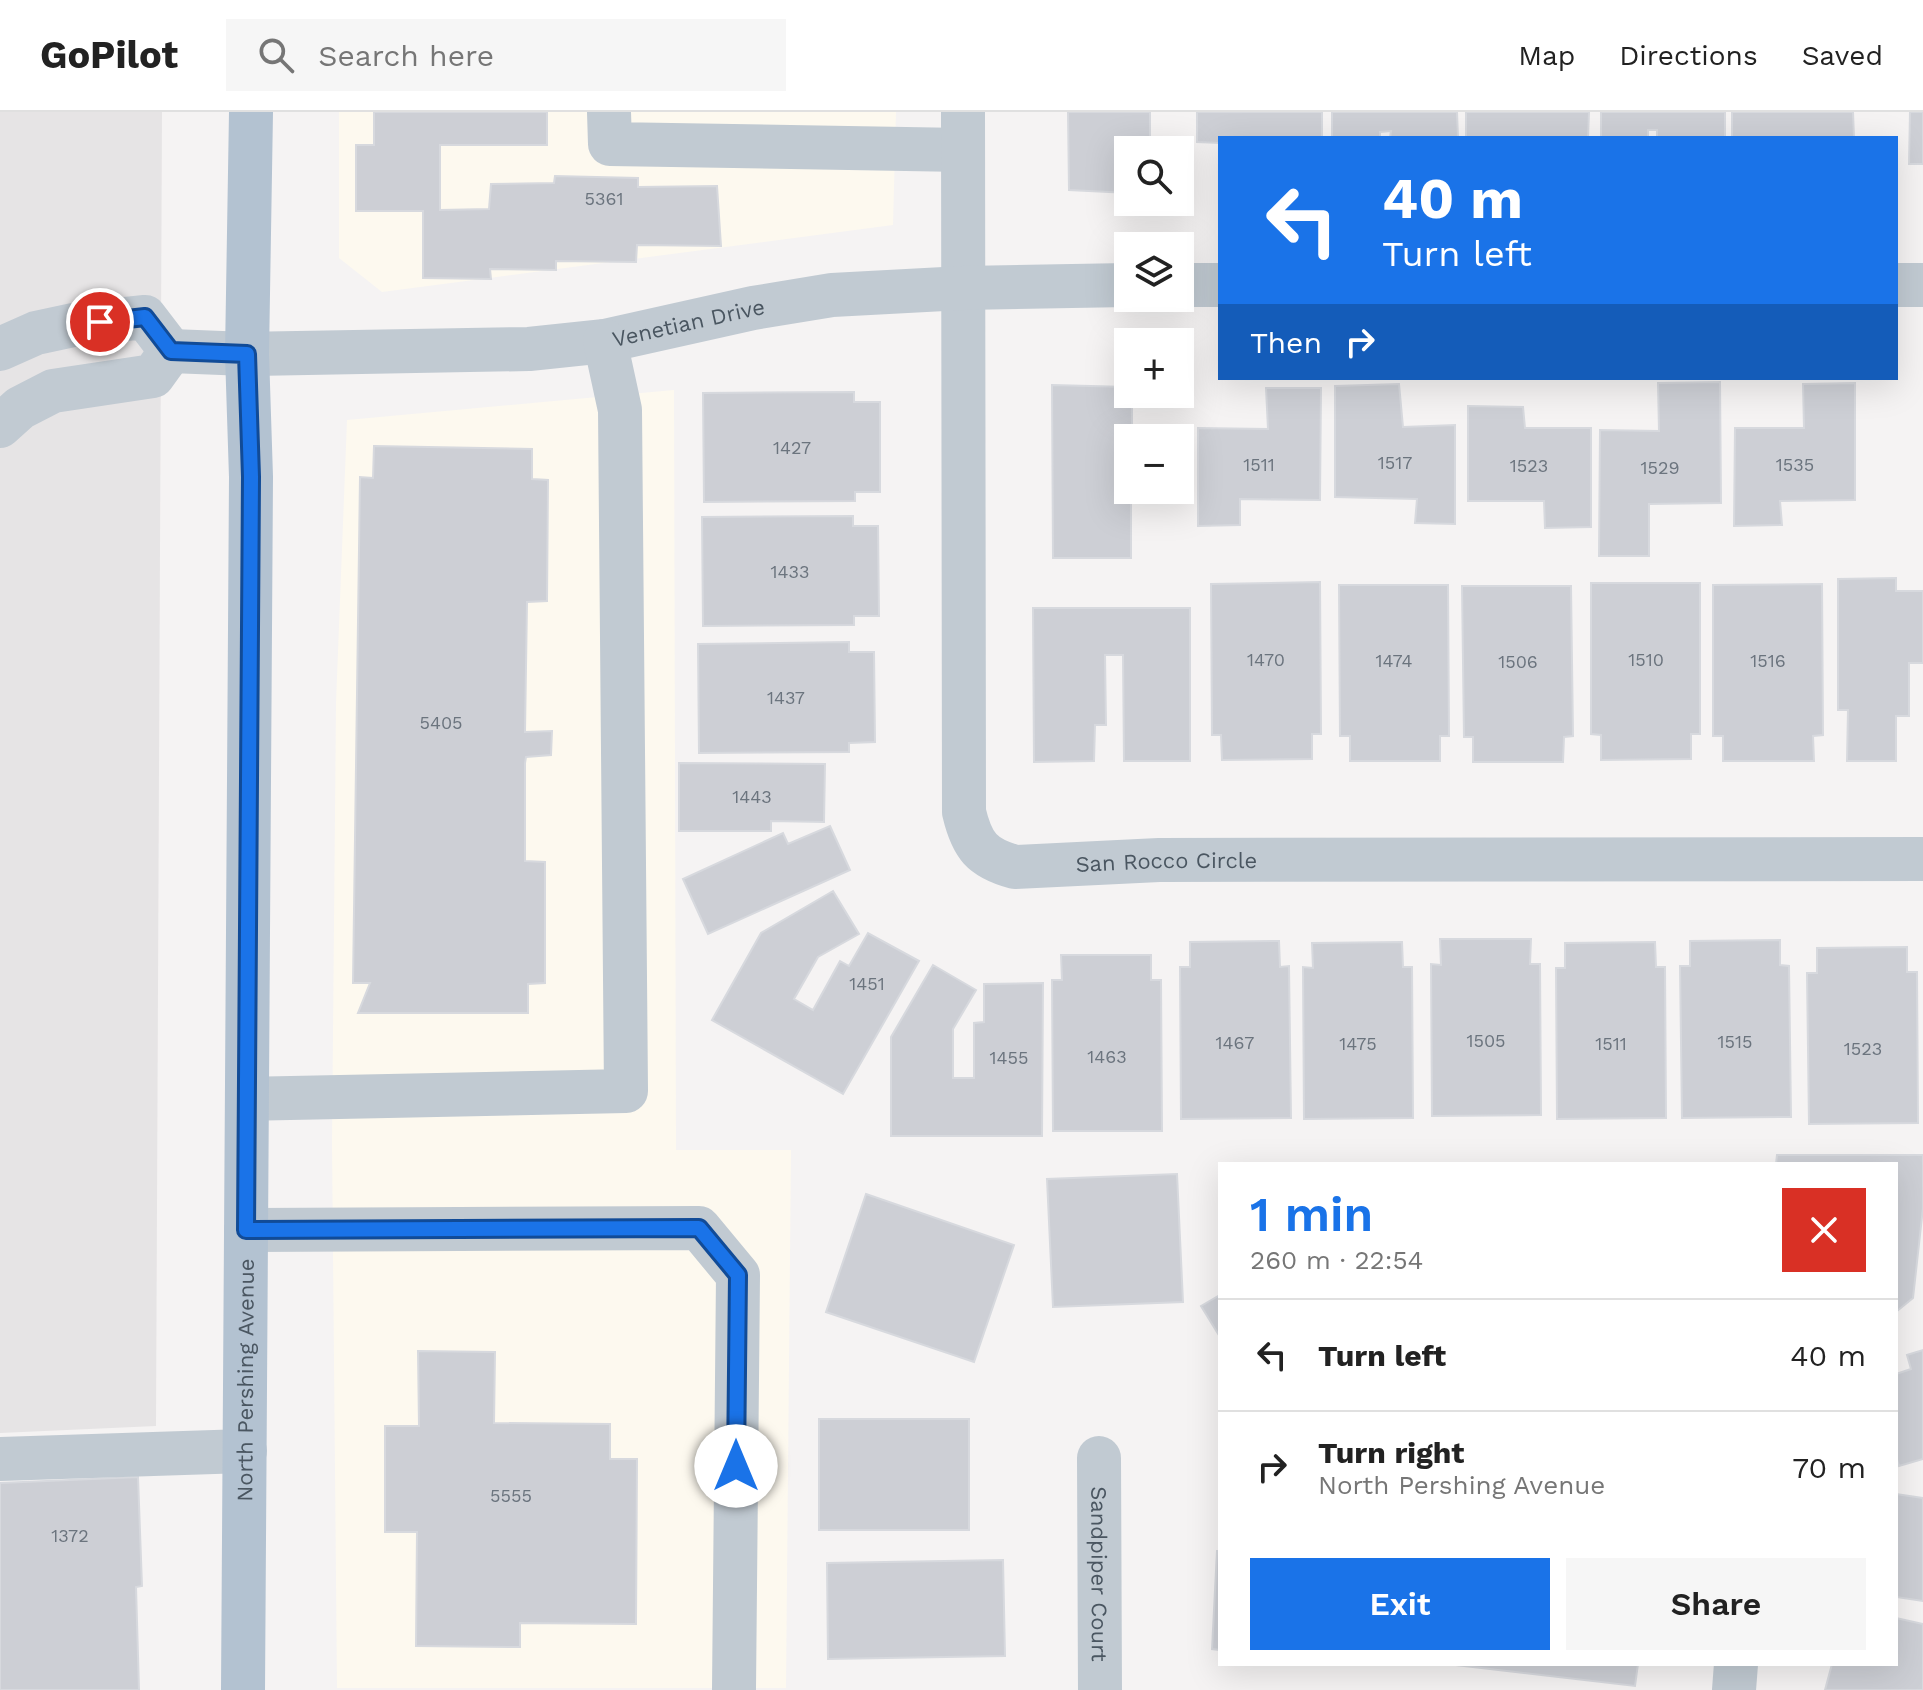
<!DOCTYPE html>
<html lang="en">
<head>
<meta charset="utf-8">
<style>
	:root { --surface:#fff; --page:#f6f6f6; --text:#222; --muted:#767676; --line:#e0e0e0; --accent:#1a73e8 }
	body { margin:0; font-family:"Work Sans",sans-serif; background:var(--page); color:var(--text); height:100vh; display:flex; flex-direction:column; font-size:30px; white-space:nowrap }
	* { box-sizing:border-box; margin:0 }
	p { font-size:26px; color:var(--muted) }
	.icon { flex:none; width:44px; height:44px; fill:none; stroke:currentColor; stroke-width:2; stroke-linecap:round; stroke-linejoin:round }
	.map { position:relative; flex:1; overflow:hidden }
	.details { position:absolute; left:1218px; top:1050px; width:680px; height:504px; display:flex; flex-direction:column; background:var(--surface); border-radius:0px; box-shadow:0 8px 32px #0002 }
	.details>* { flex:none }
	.hud { position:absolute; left:1218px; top:24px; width:680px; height:244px; border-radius:0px; box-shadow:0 8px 32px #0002; background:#1a73e8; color:#fff; overflow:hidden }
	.tools { position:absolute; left:1114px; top:24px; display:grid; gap:16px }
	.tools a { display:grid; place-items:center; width:80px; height:80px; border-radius:0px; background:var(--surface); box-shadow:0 8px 32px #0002; font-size:40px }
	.pin { position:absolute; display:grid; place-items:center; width:68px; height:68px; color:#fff; margin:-34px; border:4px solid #fff; border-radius:50%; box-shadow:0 2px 8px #0007 }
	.me { position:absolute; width:88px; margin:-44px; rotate:0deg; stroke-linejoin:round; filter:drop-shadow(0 0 6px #0008) }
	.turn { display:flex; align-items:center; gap:28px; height:168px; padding:0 32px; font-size:36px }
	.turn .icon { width:104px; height:104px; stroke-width:2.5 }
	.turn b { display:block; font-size:56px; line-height:68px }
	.then { display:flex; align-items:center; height:76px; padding:0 32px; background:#0003; gap:16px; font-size:30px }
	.round { display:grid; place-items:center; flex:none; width:84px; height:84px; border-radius:0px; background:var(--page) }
	.overview { display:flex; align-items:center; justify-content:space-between; height:136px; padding:0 32px }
	h1 { font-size:48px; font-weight:600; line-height:60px; color:var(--accent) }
	.button { display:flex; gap:16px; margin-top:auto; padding:16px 32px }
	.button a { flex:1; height:92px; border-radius:0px; background:var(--accent); color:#fff; font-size:32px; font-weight:600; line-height:92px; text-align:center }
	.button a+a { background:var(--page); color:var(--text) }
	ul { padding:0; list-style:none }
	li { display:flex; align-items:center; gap:24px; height:112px; padding:0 32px; border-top:2px solid var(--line) }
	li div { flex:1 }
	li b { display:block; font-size:30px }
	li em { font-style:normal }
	header { display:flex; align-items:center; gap:48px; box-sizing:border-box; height:112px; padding:0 40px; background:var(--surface); border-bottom:2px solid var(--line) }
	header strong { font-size:38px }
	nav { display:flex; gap:44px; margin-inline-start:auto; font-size:28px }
	.search { width:560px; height:72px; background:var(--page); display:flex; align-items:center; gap:20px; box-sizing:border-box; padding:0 28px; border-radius:0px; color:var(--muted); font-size:30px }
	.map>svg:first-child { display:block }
	.commercial { fill:#fdf9ef }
	.education { fill:#e6e4e5 }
	.building { fill:#cdcfd5; stroke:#d7d9de; stroke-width:2 }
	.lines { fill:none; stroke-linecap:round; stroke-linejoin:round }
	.minor { stroke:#c1cad2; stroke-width:44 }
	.major { stroke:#b3c2d1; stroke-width:44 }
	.route-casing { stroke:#114b97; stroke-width:20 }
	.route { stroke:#1a73e8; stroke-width:14 }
	.labels { text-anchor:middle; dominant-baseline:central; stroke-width:6; stroke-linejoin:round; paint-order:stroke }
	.number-label { font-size:18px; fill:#6b747e }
	.street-label { font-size:22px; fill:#4a5661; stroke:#fff }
</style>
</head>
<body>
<header>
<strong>GoPilot</strong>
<div class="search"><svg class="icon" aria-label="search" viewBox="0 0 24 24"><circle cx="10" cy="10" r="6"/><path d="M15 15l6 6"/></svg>Search here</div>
<nav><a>Map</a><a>Directions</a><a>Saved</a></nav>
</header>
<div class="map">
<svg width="1923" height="1578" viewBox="0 0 1923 1578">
	<rect width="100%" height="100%" fill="#f5f3f3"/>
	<path class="commercial" d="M 339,0 L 896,0 L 893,113 L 382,180 L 339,146 Z
		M 674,278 L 676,1038 L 791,1038 L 786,1576 L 337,1576 L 332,1032 L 336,591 L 347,308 Z"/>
	<path class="education" d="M 0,0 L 162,0 L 156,1314 L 0,1321 Z"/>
	<path class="building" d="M 374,0 L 547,0 L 547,33 L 440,33 L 440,98 L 489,97 L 491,72 L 554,71 L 555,64 L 638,66 L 638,75 L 717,74 L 721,134 L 637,133 L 636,150 L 556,149 L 556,158 L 490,157 L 491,167 L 423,166 L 423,99 L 356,99 L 356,33 L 374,33 Z
		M 1068,0 L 1150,0 L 1150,38 L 1128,38 L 1128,81 L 1069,78 Z
		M 1197,0 L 1322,0 L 1322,26 L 1220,26 L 1220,31 L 1197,30 Z
		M 1332,0 L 1457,0 L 1458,26 L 1390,26 L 1391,19 L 1380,20 L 1380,26 L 1332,26 Z
		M 1466,0 L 1589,0 L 1588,26 L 1466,26 Z
		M 1601,0 L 1725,0 L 1725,26 L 1657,26 L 1657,18 L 1648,18 L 1648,26 L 1601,26 Z
		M 1732,0 L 1853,0 L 1854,26 L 1732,26 Z
		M 1910,0 L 1923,0 L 1923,52 L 1909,52 Z
		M 1720,270 L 1721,391 L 1649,392 L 1649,444 L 1599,444 L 1600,318 L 1659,319 L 1658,271 Z
		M 1855,271 L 1855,388 L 1780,389 L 1782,413 L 1734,414 L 1735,316 L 1804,316 L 1803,272 Z
		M 1399,272 L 1403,315 L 1455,313 L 1455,412 L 1415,411 L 1417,387 L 1335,385 L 1335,274 Z
		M 1052,273 L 1128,275 L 1128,282 L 1132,282 L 1132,326 L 1128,326 L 1128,378 L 1131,378 L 1131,446 L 1053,446 Z
		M 1266,276 L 1321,276 L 1320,388 L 1240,387 L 1240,413 L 1198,414 L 1198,316 L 1268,317 Z
		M 854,280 L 854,290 L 880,290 L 880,380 L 855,380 L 855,389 L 704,390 L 703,281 Z
		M 1468,294 L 1523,295 L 1525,316 L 1591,316 L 1591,415 L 1545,416 L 1544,389 L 1468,389 Z
		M 374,334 L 532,337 L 532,367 L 548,368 L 547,489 L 527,490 L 525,620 L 552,619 L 551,643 L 526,645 L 525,651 L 525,749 L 545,750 L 545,871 L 528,872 L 528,901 L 358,901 L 370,871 L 353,871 L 360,365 L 373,366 Z
		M 853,404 L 853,414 L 878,414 L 879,504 L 854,504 L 854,513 L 703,514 L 702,405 Z
		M 1896,466 L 1896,479 L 1923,479 L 1923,551 L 1909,551 L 1909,604 L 1896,604 L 1896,649 L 1847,649 L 1848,598 L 1838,598 L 1838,467 Z
		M 1320,470 L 1321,622 L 1312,622 L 1312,647 L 1222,648 L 1221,623 L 1212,623 L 1211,472 Z
		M 1591,471 L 1700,471 L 1700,622 L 1691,622 L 1691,647 L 1601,648 L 1601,623 L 1591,622 Z
		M 1822,472 L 1823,623 L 1813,624 L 1814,649 L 1723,649 L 1723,624 L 1713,624 L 1713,473 Z
		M 1339,473 L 1448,473 L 1449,624 L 1440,624 L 1440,649 L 1350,649 L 1350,624 L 1340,624 Z
		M 1462,474 L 1571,474 L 1573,624 L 1564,625 L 1563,650 L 1473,650 L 1473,625 L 1464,625 Z
		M 1033,496 L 1190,496 L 1190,649 L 1124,649 L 1123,543 L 1105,543 L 1106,613 L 1095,613 L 1094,649 L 1034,650 Z
		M 849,530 L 849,540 L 874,540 L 875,630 L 849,631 L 849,640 L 699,641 L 698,532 Z
		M 679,651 L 825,652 L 824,710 L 771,709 L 771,719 L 679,719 Z
		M 830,714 L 850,758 L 708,822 L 683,767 L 783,721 L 788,732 Z
		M 833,779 L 859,822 L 818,845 L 794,887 L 813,898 L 840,849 L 849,854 L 868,821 L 919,849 L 843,982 L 712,908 L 761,821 Z
		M 1440,827 L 1531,827 L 1530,852 L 1540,852 L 1541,1003 L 1432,1004 L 1431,852 L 1441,853 Z
		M 1780,828 L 1780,853 L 1789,854 L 1791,1005 L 1682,1006 L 1680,854 L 1690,854 L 1690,829 Z
		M 1279,829 L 1280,855 L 1289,854 L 1291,1006 L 1181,1007 L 1180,855 L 1190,855 L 1190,830 Z
		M 1402,830 L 1403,855 L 1412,855 L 1413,1006 L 1304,1007 L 1303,855 L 1313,856 L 1312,831 Z
		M 1655,830 L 1656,855 L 1665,855 L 1666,1006 L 1557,1007 L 1556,856 L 1565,856 L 1565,831 Z
		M 1907,835 L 1907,860 L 1917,860 L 1918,1011 L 1809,1012 L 1807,861 L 1817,861 L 1817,836 Z
		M 1061,843 L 1151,843 L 1151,868 L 1161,868 L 1162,1019 L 1053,1019 L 1052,868 L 1062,868 Z
		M 933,853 L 976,878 L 953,917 L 953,966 L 974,966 L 974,911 L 984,910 L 984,872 L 1043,871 L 1042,1024 L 891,1024 L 891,925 Z
		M 1777,1043 L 1923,1043 L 1923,1096 L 1913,1186 L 1896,1200 L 1896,1052 L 1776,1052 Z
		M 1177,1062 L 1183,1190 L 1053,1195 L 1047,1067 Z
		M 866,1082 L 1014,1133 L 974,1250 L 826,1200 Z
		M 1220,1183 L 1220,1225 L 1201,1194 Z
		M 1923,1238 L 1923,1347 L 1899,1354 L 1896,1344 L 1896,1262 L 1911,1257 L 1907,1243 Z
		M 418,1239 L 495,1240 L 494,1311 L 610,1312 L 610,1347 L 637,1347 L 636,1512 L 520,1511 L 520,1535 L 416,1534 L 417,1420 L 385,1420 L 385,1314 L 419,1314 Z
		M 819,1307 L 969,1307 L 969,1418 L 819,1418 Z
		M 138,1365 L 142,1474 L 136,1475 L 139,1578 L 0,1578 L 0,1371 Z
		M 1896,1382 L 1923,1386 L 1923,1489 L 1896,1485 Z
		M 1217,1439 L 1220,1439 L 1220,1538 L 1212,1537 Z
		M 1003,1448 L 1005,1544 L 828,1547 L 827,1451 Z
		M 1896,1506 L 1923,1512 L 1923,1578 L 1825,1578 L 1832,1552 L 1896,1552 Z
		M 1447,1552 L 1638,1552 L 1635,1574 Z"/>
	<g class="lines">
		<g class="minor">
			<path d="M 609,0 L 610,32 L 963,38"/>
			<path id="s1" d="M 963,0 L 964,700 C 972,734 982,746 1015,755 L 1159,748 L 1923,747"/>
			<path d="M 1180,173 L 1220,173"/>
			<path d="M 1896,173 L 1923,173"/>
			<path d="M 0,237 L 36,221 L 78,212 L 145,205 L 171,239"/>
			<path id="s2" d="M 171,239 L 247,242 L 529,237 L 605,229 L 753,196 L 832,183 L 963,176 L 1128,173"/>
			<path d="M 0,314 L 20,296 L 53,279 L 153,264 L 171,239"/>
			<path d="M 247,987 L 626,979 L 620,298 L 605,229"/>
			<path d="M 246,1118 L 699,1116 L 738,1163 L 734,1578"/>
			<path id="s3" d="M 1099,1346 L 1100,1578"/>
			<path d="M 0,1347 L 245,1339"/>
			<path d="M 1734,1578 L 1736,1552"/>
		</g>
		<path class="major" id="s4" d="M 243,1578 L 251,365 L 247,242 L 251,0"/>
	</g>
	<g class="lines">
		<g class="route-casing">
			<path id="route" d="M 100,210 L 145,205 L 171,239 L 247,242 L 251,365 L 246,1118 L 699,1116 L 738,1163 L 736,1354"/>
		</g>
		<use href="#route" class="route"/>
	</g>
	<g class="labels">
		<g class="number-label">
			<text x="604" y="86">5361</text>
			<text x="792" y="335">1427</text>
			<text x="1395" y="350">1517</text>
			<text x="1259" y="352">1511</text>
			<text x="1795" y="352">1535</text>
			<text x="1529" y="353">1523</text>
			<text x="1660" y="355">1529</text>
			<text x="790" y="459">1433</text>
			<text x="1266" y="547">1470</text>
			<text x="1646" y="547">1510</text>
			<text x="1394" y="548">1474</text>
			<text x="1768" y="548">1516</text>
			<text x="1518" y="549">1506</text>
			<text x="786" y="585">1437</text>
			<text x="441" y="610">5405</text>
			<text x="752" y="684">1443</text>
			<text x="867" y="871">1451</text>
			<text x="1486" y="928">1505</text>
			<text x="1735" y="929">1515</text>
			<text x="1235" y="930">1467</text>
			<text x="1358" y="931">1475</text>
			<text x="1611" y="931">1511</text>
			<text x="1863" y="936">1523</text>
			<text x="1107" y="944">1463</text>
			<text x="1009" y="945">1455</text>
			<text x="511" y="1383">5555</text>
			<text x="70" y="1423">1372</text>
		</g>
		<g class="street-label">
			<text stroke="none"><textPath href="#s2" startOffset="520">Venetian Drive</textPath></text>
			<text stroke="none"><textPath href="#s1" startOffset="932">San Rocco Circle</textPath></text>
			<text stroke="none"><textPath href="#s4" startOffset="310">North Pershing Avenue</textPath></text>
			<text stroke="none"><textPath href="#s3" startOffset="116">Sandpiper Court</textPath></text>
		</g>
	</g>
</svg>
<div class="tools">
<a><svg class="icon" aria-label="search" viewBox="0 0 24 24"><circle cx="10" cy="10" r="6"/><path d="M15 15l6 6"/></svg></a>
<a><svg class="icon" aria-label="layers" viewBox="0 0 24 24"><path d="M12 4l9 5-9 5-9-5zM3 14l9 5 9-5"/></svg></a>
<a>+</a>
<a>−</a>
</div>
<div class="pin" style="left:100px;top:210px;background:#d93025"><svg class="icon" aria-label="arrive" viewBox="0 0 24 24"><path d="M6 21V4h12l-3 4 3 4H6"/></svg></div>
<svg class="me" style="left:736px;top:1354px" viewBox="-20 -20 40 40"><circle r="19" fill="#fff"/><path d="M0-13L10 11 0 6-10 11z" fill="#1a73e8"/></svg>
<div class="hud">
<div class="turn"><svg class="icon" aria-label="left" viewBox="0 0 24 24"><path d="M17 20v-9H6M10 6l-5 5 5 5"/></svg><div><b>40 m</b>Turn left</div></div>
<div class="then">Then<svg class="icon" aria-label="right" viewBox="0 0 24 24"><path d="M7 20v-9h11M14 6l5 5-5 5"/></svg></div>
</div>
<section class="details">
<div class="overview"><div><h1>1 min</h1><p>260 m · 22:54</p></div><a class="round" style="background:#d93025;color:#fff"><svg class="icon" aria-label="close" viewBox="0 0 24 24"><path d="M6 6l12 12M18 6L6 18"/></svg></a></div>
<ul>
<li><svg class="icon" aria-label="left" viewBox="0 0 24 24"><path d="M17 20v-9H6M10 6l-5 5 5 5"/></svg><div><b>Turn left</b></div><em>40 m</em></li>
<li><svg class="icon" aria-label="right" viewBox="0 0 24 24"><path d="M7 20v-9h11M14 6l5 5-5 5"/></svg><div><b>Turn right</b><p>North Pershing Avenue</p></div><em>70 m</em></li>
</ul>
<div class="button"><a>Exit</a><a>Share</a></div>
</section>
</div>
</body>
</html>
